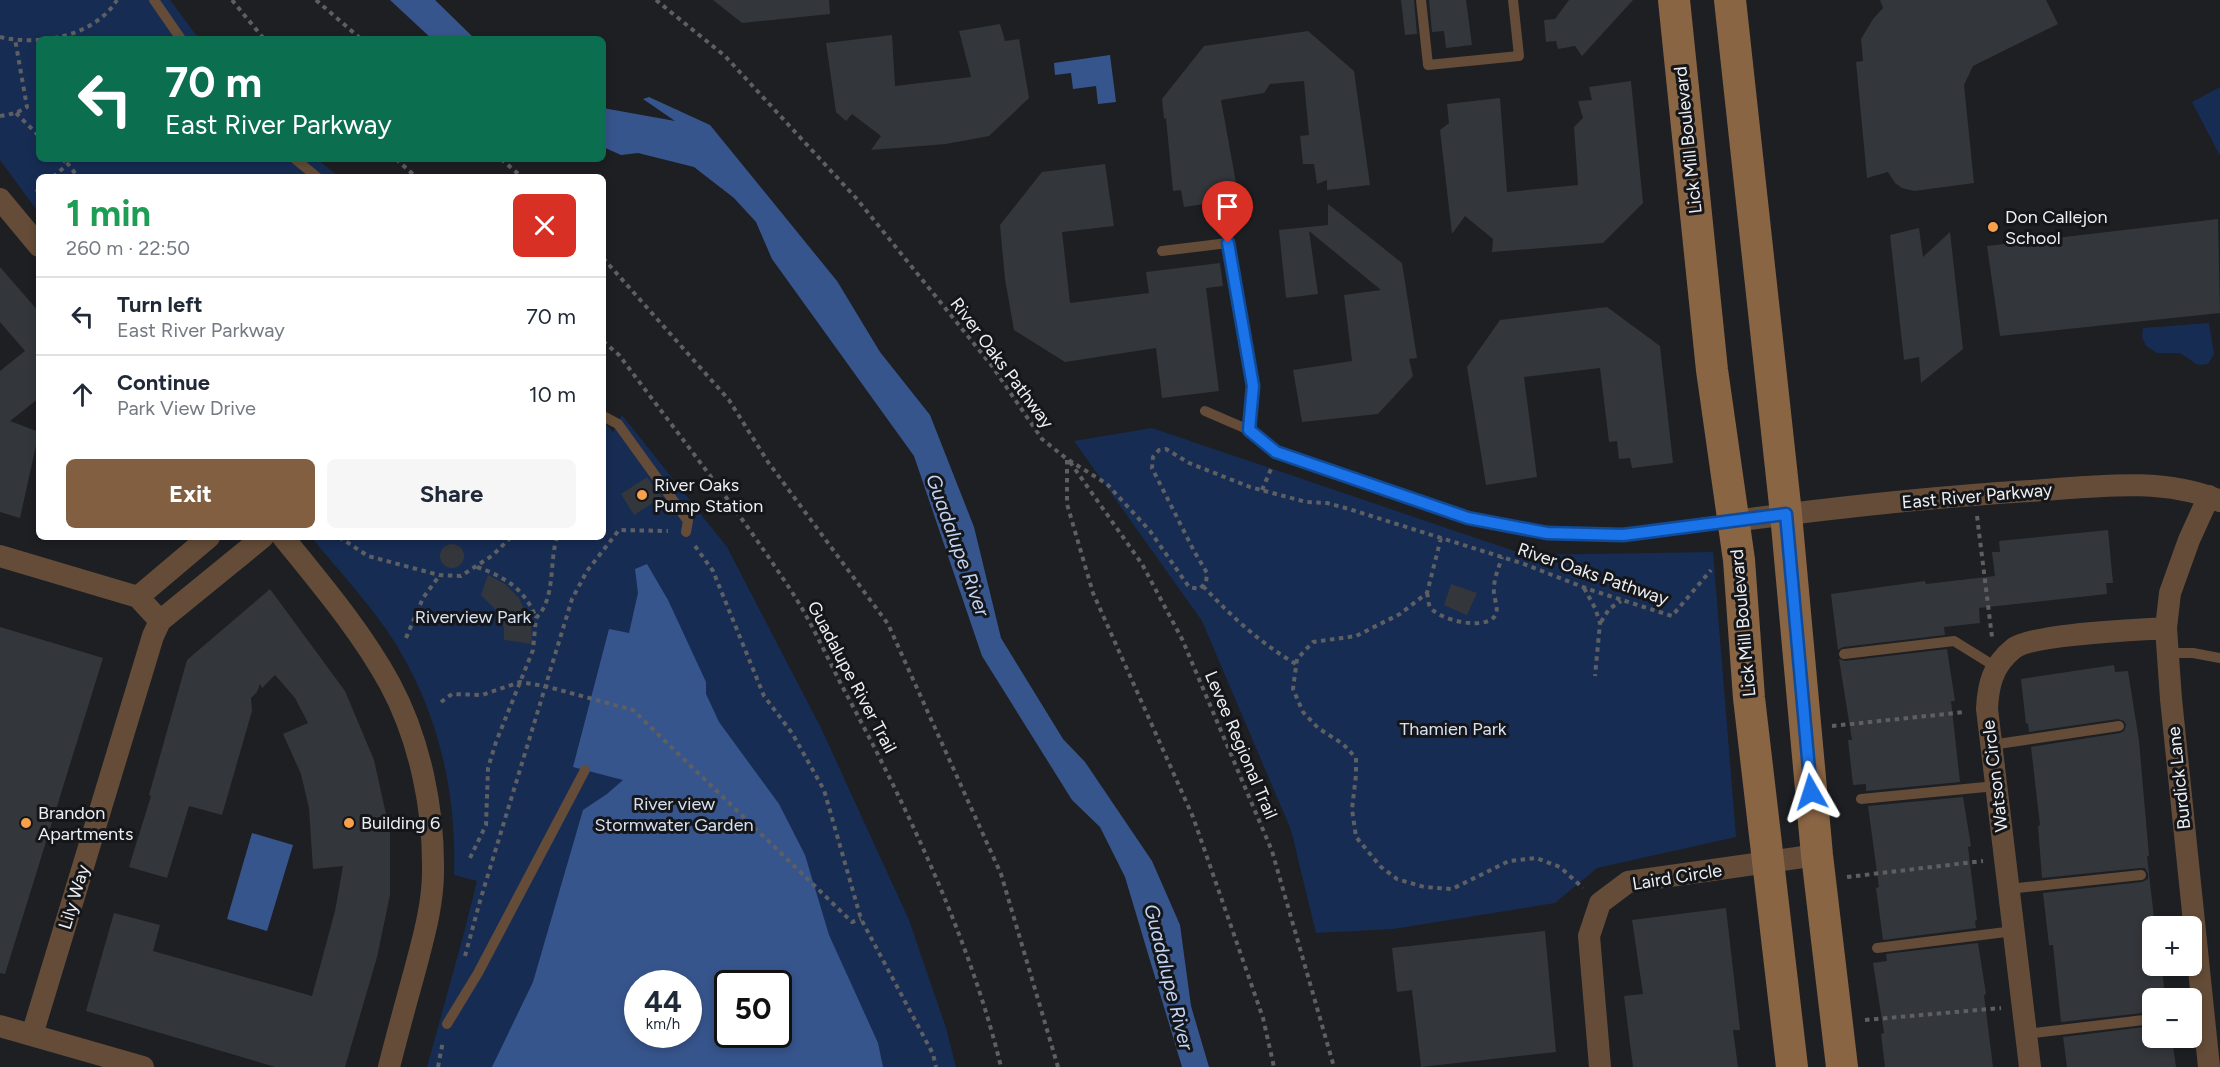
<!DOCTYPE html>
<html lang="en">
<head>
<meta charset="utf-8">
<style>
	:root { --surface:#fff; --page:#f6f6f7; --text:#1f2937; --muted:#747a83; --line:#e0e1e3; --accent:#815f40 }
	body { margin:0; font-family:Figtree,sans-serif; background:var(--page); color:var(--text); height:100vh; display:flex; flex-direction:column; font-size:22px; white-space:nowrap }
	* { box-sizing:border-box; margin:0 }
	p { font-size:20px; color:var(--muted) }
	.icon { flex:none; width:33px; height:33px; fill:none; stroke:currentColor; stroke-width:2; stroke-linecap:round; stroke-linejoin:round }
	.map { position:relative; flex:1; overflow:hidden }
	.panel { position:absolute; left:36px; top:174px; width:570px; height:366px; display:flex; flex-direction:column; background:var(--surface); border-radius:9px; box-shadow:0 3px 9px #0003 }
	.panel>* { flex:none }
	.guide { position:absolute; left:36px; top:36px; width:570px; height:126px; border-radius:9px; box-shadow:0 3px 9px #0003; background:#0b6e4f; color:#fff; overflow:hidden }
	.tools { position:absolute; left:2142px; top:916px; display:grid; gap:12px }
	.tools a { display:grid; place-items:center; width:60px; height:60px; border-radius:9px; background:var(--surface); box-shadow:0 3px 9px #0003; font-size:30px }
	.speed { position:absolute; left:624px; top:970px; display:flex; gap:12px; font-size:30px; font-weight:700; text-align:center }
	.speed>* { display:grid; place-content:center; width:78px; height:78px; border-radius:50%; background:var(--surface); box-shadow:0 3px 9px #0003; line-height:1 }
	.speed small { font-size:15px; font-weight:400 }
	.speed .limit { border:3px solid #111; border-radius:9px; background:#fff; color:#111 }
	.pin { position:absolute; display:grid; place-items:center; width:51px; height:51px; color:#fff; margin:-62px -26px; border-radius:50% 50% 50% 0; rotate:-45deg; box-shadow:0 0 6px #0007 }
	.pin .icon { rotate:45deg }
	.me { position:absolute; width:66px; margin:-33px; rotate:354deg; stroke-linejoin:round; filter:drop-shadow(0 0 4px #0008) }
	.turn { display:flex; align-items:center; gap:21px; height:126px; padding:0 30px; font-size:27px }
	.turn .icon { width:78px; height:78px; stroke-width:2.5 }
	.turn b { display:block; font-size:42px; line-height:51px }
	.round { display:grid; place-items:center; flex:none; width:63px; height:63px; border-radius:9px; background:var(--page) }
	.overview { display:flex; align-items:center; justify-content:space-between; height:102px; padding:0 30px }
	h1 { font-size:36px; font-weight:700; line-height:45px; color:#1e9e55 }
	.button { display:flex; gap:12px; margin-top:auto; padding:12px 30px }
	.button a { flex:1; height:69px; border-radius:9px; background:var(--accent); color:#fff; font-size:24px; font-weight:700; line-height:69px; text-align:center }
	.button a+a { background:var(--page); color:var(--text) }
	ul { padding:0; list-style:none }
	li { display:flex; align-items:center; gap:18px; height:78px; padding:0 30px; border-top:2px solid var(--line) }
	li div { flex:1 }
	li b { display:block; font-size:22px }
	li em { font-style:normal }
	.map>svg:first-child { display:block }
	.green { fill:#172c53; fill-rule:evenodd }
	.water { fill:#37558d; fill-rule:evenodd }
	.building { fill:#33363b }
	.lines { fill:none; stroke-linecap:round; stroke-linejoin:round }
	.path { stroke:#5d5f62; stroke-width:4; stroke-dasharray:4.5 4.5; stroke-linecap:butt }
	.lane { stroke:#644c38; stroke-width:10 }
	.street { stroke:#644c38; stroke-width:22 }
	.secondary { stroke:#8a6544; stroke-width:32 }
	.route-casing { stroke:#114b97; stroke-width:15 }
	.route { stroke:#1a73e8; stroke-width:10 }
	.poi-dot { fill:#f8a04b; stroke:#14161a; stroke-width:2 }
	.labels { text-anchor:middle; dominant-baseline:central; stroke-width:6; stroke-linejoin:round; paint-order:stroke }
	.street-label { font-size:18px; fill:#edeff2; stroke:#14161a }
	.poi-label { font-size:18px; fill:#edeff2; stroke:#14161a; text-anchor:start }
	.park-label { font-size:18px; fill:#d7e0f1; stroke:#14161a }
	.water-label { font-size:20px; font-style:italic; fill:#c1d4f6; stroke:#14161a }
</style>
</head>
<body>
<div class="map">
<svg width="2220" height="1067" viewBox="0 0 2220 1067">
	<rect width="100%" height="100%" fill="#1d1f23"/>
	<path class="green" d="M 0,0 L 170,0 L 199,39 L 39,39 L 39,159 L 317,159 L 339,177 L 39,177 L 39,213 L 0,160 Z
		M 2220,87 L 2220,156 L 2192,102 Z
		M 2209,323 L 2214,354 L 2208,364 L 2198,365 L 2180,353 L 2157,353 L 2146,346 L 2142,337 L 2143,328 Z
		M 622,415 L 727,547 L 821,728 L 909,920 L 946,1028 L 956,1067 L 427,1067 L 464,933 L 477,881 L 454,875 C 457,787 436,702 386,629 C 363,597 336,567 311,537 L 603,537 L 603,422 L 613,432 ZM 638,984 L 688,984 L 688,1035 L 638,1035 ZM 728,984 L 778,984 L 778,1035 L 728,1035 Z
		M 1152,428 L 1526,555 L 1713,552 L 1736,837 L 1597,868 L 1555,903 L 1393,929 L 1316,933 L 1291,830 L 1202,621 L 1074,441 Z"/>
	<path class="water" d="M 390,0 L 435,0 L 475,39 L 432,39 Z
		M 1110,55 L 1116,102 L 1098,104 L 1096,86 L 1073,89 L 1071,73 L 1055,75 L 1054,63 Z
		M 649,97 L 710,125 L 837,281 L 880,352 L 930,415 L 974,527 L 1001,638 L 1063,739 L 1085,762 L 1152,861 L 1180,925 L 1191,1006 L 1209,1067 L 1182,1067 L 1125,877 L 1100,827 L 1072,800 L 982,656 L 914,456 L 772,259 L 756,222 L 734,198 L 694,167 L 638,153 L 621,155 L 603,147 L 603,108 L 675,121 L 643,99 Z
		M 647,564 L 668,600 L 706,682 L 706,694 L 719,722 L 779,804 L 805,855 L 829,935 L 878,1043 L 883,1067 L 492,1067 L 533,982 L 583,810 L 607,794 L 623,780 L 573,767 L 609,629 L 629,633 L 638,593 L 635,569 ZM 638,984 L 688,984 L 688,1035 L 638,1035 ZM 728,984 L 778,984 L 778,1035 L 728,1035 Z
		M 252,833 L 293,845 L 267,931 L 227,919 Z"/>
	<path class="building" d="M 713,0 L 829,0 L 830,14 L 742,23 Z
		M 1401,0 L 1414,0 L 1417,34 L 1405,35 Z
		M 1429,0 L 1466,0 L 1472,45 L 1446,48 L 1444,31 L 1432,32 Z
		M 1569,0 L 1633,0 L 1582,56 L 1575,46 L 1558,49 L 1556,41 L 1546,42 L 1544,20 L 1555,19 Z
		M 1880,0 L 2046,0 L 2058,24 L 1973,66 L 1964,85 L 1974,183 L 1914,191 L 1902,188 L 1895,183 L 1888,172 L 1867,178 L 1856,62 L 1863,61 L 1861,39 L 1873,19 L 1883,8 Z
		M 1000,24 L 1005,41 L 1019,39 L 1029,98 L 989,136 L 946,144 L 871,150 L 881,136 L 852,114 L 846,121 L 836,112 L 826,43 L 892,35 L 895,86 L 971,77 L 959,31 Z
		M 1308,31 L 1354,71 L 1370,185 L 1327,190 L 1327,180 L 1317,184 L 1314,164 L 1303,164 L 1300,136 L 1309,135 L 1304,81 L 1270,84 L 1264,93 L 1221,100 L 1239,199 L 1184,207 L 1181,190 L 1173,191 L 1166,118 L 1164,119 L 1162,99 L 1204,46 Z
		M 1631,81 L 1643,203 L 1603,243 L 1492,252 L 1493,239 L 1465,216 L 1452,234 L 1440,130 L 1449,123 L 1447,104 L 1500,98 L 1507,192 L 1578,185 L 1574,127 L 1583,118 L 1578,101 L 1592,100 L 1589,87 Z
		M 1105,164 L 1114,226 L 1062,232 L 1070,303 L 1149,293 L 1146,272 L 1220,263 L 1223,286 L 1206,288 L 1219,391 L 1162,398 L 1156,348 L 1065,362 L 1014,330 L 1005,279 L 1000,225 L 1042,172 Z
		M 1328,204 L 1402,263 L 1417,358 L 1409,359 L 1413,376 L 1378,414 L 1302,422 L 1293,370 L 1352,361 L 1344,295 L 1381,290 L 1309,231 L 1318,294 L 1286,298 L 1279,230 L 1328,225 Z
		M 2218,219 L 2220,313 L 2000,336 L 1987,246 Z
		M 1919,228 L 1923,257 L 1950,232 L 1963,349 L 1921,383 L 1919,357 L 1904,360 L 1890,235 Z
		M 0,267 L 39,312 L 39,398 L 10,421 L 39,432 L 20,518 L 0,512 L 0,371 L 25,351 L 0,322 Z
		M 1607,307 L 1660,346 L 1673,463 L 1632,468 L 1630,458 L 1619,459 L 1617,441 L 1609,442 L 1600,368 L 1524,377 L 1537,477 L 1486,485 L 1467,367 L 1500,320 Z
		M 647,477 L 662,497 L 634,515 L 621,494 Z
		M 2108,530 L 2113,583 L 2106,583 L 2107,594 L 1979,608 L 1980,623 L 1944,627 L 1945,635 L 1843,647 L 1838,650 L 1831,594 L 1925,581 L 1926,584 L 1995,576 L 1992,552 L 2000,552 L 1999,541 Z
		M440 556a12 12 0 1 1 24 0a12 12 0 1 1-24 0Z
		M 488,575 L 505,584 L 519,598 L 531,625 L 532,644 L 504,640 L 504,628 L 498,612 L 481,595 Z
		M 1451,584 L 1477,593 L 1467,615 L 1444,605 Z
		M 270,589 L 345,691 L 374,760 L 390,832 L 390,895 L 377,957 L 345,1067 L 275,1067 L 86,1011 L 114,913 L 160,925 L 153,951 L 312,996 L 335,911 L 343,866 L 313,869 L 309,808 L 301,774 L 283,734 L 308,723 L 295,698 L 275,675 L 262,688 L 260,684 L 257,692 L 251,698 L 252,711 L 222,815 L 189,806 L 167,878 L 129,867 L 151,796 L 149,795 L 187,660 Z
		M 0,627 L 103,658 L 5,974 L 0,973 Z
		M 1947,649 L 1955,701 L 1951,701 L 1960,782 L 1866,791 L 1866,784 L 1853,785 L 1848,740 L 1852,740 L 1839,659 L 1845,661 Z
		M 2114,665 L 2115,672 L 2128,671 L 2139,741 L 2149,856 L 2147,856 L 2155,927 L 2152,927 L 2152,966 L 2162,966 L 2165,999 L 2152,999 L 2152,1012 L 2061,1022 L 2053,945 L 2049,945 L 2043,893 L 2142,882 L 2148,879 L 2148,874 L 2145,868 L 2140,868 L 2042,878 L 2038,826 L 2040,825 L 2031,747 L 2120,733 L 2124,731 L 2126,725 L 2124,721 L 2118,719 L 2029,732 L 2028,723 L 2026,724 L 2021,679 Z
		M 1963,797 L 1971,846 L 1968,847 L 1977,920 L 1975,921 L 1976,928 L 1883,940 L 1876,888 L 1879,887 L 1868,806 Z
		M 1726,908 L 1740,1030 L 1733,1030 L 1738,1067 L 1633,1067 L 1624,996 L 1643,994 L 1632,920 Z
		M 1545,931 L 1556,1052 L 1421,1067 L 1412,990 L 1397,992 L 1392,948 Z
		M 1978,943 L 1986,994 L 1984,995 L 1993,1067 L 1885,1067 L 1881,1034 L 1884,1033 L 1873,963 L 1887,961 L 1886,954 Z
		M 2152,1026 L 2152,1038 L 2172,1038 L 2176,1067 L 2067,1067 L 2063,1037 Z"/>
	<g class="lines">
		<path class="path" d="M 232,0 L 264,39
			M 316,0 L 361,39
			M 656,0 L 725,56 L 856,198 L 992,366 L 1042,439 L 1067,459 L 1107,484 L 1150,531 L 1189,587 L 1199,589 L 1206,583 L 1207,573 L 1194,551 L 1152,468 L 1153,457 L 1159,450 L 1166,449 L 1189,463 L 1250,487 L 1306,502 L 1327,503 L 1349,509 L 1524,564 L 1588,589 L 1672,616 L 1711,570
			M 0,37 C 39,46 94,37 117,0
			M 16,113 L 39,136
			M 0,116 L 16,113 L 27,107 L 15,39
			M 62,159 L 68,164
			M 396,159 L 416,177
			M 501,159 L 522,177
			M 53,177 L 68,164 L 78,177
			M 36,192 L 39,189
			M 603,258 L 729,400 L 768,462 L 888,624 L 1001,874 L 1058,1067
			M 603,341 L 619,355 C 676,431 736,507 788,586 C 809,617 825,653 842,686 C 905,803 970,938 1001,1067
			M 1067,460 L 1067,504 L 1093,593 L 1193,817 L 1263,1018 L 1274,1067
			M 1070,462 L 1142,564 L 1182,639 L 1272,851 L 1334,1067
			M 1262,490 L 1271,469
			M 1977,516 L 1992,637
			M 339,537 L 368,556 L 439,575 L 461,576 L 493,555 L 511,537
			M 1441,538 L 1427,593 L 1400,614 L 1356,636 L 1313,642 L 1297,659 L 1293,689 L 1303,712 L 1318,728 L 1343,744 L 1356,758 L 1356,775 L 1352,809 L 1356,837 L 1381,867 L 1397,879 L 1424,887 L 1452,889 L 1509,861 L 1536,858 L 1560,867 L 1583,888
			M 695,546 L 713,571 L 764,696 L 792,733 L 824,790 L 861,919 L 933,1054 L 936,1067
			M 477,567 C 505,577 525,589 536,618
			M 1203,586 C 1231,616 1260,643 1296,664
			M 1584,588 L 1595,608 L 1600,623 L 1595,676
			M 1427,593 C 1428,596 1428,603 1430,607 C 1439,620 1484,631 1495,616 C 1499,610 1495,601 1494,594 C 1493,580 1498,570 1502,557
			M 1601,622 L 1609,609 L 1621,601
			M 406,638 L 423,598 L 439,576
			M 441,702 L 452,694 L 482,695 L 520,682 L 545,686 L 633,710 L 852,922 L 861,919
			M 1832,726 L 1965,712
			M 470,858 L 486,825 L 488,768 L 496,742 L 533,650 L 536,618 C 556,599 549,562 557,537
			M 1847,877 L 1983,861
			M 465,956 L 480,901 L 572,599 L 587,571 L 619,530 L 668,531
			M 1865,1020 L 2001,1008
			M 438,1067 L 443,1041"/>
		<path class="lane" d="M 154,0 L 181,39
			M 1421,0 L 1428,65 L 1519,56 L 1513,0
			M 295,159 L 317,177
			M 1162,251 L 1228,243 L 1253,386 L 1249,430
			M 1205,411 L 1249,430 L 1276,452 L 1468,518 L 1547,533 L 1623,535 L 1731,521
			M 603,416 L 618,424 L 688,521 L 686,532
			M 2169,653 L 2193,653 L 2220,658
			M 1844,654 L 1954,641 L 1996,667
			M 1991,745 L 2119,726
			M 1861,799 L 1996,786
			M 2008,889 L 2141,875
			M 1877,948 L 2014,931
			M 447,1024 L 478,973 L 585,770
			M 2026,1034 L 2152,1019"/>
		<path class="street" d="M 0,199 L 39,246
			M 2209,496 L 2189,540 L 2170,593 L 2166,628 L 2171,699 L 2209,1067
			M 1734,521 C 1832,508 1931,497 2030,491 C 2092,487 2161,476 2220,501
			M 283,537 C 321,584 361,631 390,684 C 420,740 434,809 433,872 C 433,905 423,939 415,970 C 406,1003 397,1035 389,1067
			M 0,556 L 138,597 L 160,621
			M 138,597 L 209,537
			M 0,1026 L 143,1067
			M 32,1035 L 153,636 L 160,621 L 263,537
			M 1600,1067 L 1589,936 L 1600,903 L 1628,882 L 1817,855
			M 2030,1067 L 1987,709 C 1988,685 1993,665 2013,649 C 2030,634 2139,630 2166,628"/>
		<path class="secondary" d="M 1674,0 L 1712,370 L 1739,560 L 1749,698 L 1792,1067
			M 1730,0 L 1786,514 L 1817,855 L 1842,1067"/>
	</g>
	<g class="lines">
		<g class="route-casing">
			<path id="route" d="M 1228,243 L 1253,386 L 1249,430 L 1276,452 L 1468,518 L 1547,533 L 1623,535 L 1786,514 L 1811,792"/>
		</g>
		<use href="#route" class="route"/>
	</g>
	<g class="poi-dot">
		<circle cx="1993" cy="227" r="6"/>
		<circle cx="642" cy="495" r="6"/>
		<circle cx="26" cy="823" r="6"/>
		<circle cx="349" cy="823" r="6"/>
	</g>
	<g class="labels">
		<g class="street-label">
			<text transform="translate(1688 140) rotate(-96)">Lick Mill Boulevard</text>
			<text transform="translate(1002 363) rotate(53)">River Oaks Pathway</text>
			<text transform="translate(1977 496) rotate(-5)">East River Parkway</text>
			<text transform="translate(1593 574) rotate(19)">River Oaks Pathway</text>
			<text transform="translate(1743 623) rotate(-95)">Lick Mill Boulevard</text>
			<text transform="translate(852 677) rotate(62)">Guadalupe River Trail</text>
			<text transform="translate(1241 745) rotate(67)">Levee Regional Trail</text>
			<text transform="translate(1995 776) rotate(-97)">Watson Circle</text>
			<text transform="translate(2179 778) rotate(-96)">Burdick Lane</text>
			<text transform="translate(1677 877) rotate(-9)">Laird Circle</text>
			<text transform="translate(74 897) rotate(-73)">Lily Way</text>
		</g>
		<g class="poi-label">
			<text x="2005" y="217">Don Callejon<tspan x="2005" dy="21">School</tspan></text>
			<text x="654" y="485">River Oaks<tspan x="654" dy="21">Pump Station</tspan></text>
			<text x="38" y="813">Brandon<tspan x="38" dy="21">Apartments</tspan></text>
			<text x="361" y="823">Building 6</text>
		</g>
		<g class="park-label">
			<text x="473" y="617">Riverview Park</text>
			<text x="1453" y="729">Thamien Park</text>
			<text x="674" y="804">River view<tspan x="674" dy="21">Stormwater Garden</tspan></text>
		</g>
		<g class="water-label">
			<text transform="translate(958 545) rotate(70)">Guadalupe River</text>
			<text transform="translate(1169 977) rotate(76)">Guadalupe River</text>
		</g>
	</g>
</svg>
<div class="tools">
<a>+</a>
<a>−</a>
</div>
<div class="speed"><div>44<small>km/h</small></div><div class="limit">50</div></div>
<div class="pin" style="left:1228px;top:243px;background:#d93025"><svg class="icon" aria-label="arrive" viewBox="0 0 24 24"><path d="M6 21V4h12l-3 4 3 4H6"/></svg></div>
<svg class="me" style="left:1811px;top:792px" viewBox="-20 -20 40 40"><path d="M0-17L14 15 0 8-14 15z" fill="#1a73e8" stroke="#fff" stroke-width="4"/></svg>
<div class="guide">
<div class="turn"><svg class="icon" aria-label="left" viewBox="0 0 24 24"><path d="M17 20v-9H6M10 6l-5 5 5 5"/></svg><div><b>70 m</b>East River Parkway</div></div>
</div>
<section class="panel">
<div class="overview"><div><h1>1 min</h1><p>260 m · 22:50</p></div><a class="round" style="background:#d93025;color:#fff"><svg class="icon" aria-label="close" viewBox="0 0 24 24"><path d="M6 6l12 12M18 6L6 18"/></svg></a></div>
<ul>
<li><svg class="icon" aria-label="left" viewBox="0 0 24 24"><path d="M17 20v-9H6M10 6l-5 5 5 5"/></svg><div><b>Turn left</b><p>East River Parkway</p></div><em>70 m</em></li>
<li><svg class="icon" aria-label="ahead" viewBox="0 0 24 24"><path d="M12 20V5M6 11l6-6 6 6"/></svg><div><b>Continue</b><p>Park View Drive</p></div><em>10 m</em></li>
</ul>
<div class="button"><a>Exit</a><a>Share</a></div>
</section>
</div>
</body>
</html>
